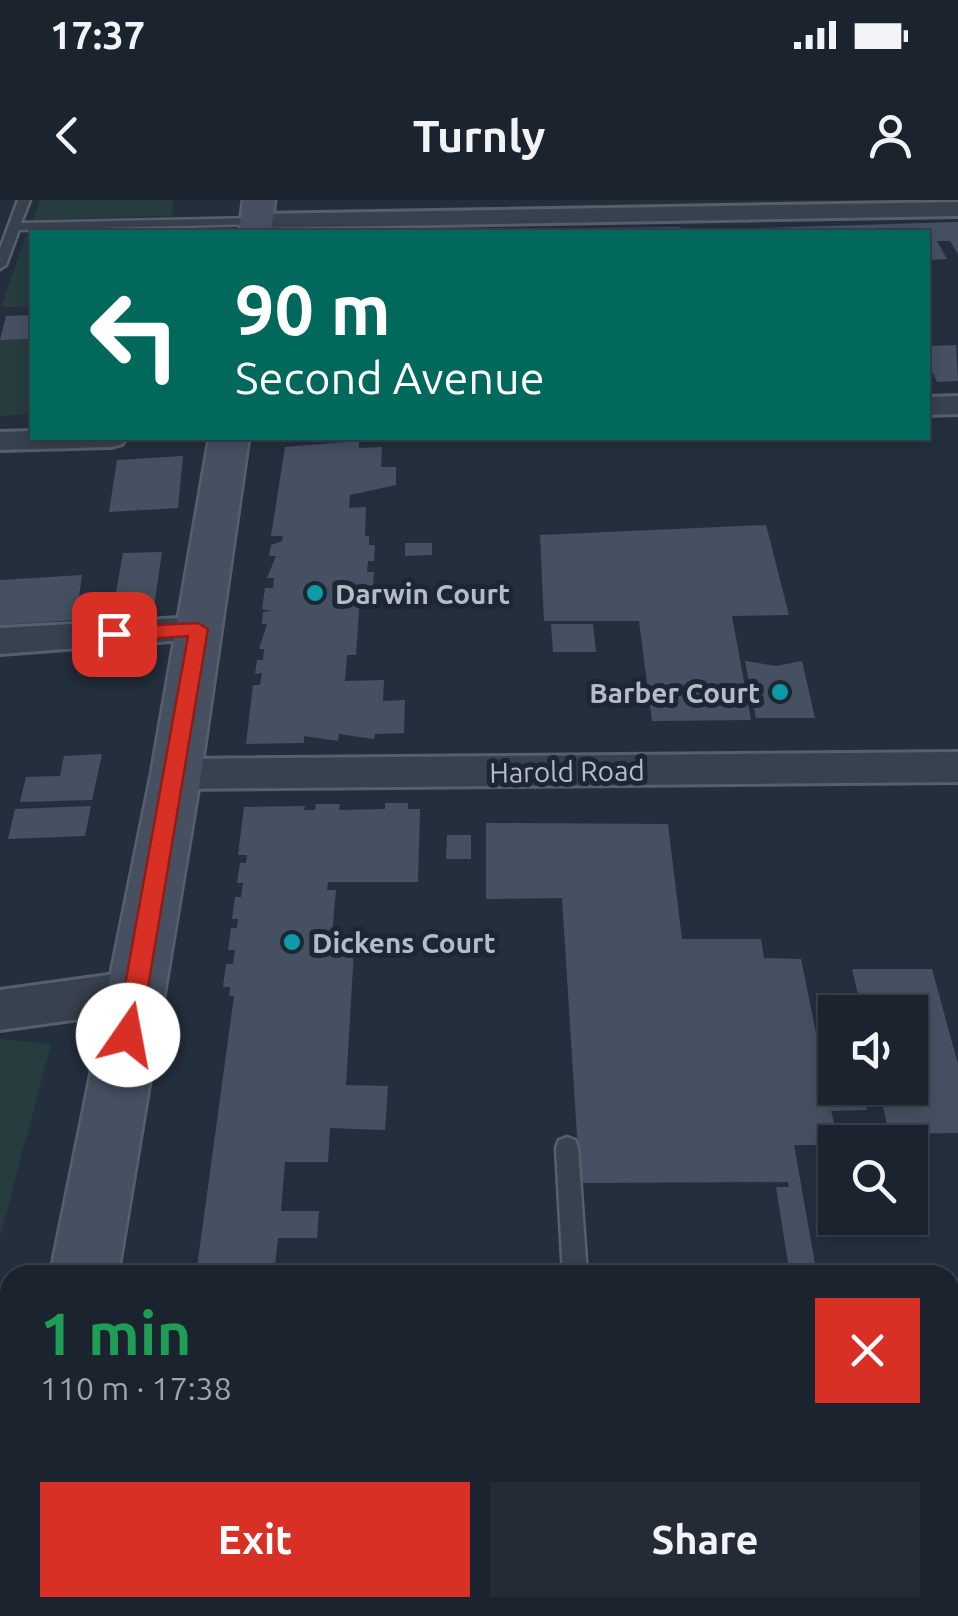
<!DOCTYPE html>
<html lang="en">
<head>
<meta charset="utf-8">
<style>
	:root { --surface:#1b232e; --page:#242b36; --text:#f1f3f6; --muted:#a0a4aa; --line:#39404a; --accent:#d93025 }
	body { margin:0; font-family:Ubuntu,sans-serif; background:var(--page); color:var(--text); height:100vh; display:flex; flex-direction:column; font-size:38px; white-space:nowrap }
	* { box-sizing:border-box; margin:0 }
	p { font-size:32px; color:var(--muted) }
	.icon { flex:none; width:55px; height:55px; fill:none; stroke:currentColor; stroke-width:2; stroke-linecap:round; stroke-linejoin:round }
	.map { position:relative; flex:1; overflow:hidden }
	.panel { position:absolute; left:0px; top:1065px; width:960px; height:352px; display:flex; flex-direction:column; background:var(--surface); border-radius:30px 30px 0 0; box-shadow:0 5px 15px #0003,0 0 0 2px var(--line) }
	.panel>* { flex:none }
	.banner { position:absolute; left:30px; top:30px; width:900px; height:210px; border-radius:0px; box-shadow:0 5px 15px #0003,0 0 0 2px var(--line); background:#00695c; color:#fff; overflow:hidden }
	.controls { position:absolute; left:818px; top:795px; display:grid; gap:20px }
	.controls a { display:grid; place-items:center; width:110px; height:110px; border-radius:0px; background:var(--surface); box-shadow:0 5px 15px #0003,0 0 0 2px var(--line); font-size:50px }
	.pin { position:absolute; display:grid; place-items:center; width:85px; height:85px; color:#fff; margin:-42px; border-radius:20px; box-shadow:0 5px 15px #0006 }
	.me { position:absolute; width:110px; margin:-55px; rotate:12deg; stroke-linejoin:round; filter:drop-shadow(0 0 8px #0008) }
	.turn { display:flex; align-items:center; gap:35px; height:210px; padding:0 40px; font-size:45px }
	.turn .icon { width:130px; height:130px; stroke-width:2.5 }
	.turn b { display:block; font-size:70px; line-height:85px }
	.round { display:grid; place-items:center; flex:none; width:105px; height:105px; border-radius:0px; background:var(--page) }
	.overview { display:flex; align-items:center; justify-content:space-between; height:170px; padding:0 40px }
	h1 { font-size:60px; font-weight:700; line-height:75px; color:#1e9e55 }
	.action { display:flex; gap:20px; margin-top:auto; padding:20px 40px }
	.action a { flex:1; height:115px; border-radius:0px; background:var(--accent); color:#fff; font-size:40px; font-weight:700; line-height:115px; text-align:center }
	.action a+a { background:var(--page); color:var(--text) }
	.status { display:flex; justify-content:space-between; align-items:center; height:70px; padding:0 50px; background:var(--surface); direction:ltr }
	.status svg { height:28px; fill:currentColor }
	header { display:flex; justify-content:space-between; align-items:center; height:130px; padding:0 40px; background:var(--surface); font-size:45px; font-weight:700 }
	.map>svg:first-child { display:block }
	.green { fill:#263c3f }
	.building { fill:#455162 }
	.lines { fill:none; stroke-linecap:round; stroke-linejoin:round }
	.lane-casing { stroke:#565f6c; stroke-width:5 }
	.street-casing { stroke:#565f6c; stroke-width:6 }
	.secondary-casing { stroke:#565f6c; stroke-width:5 }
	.lane { fill:#38414e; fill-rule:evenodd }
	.street { fill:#38414e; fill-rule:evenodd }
	.secondary { fill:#465061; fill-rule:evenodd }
	.route { fill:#d93025; stroke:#8d1f18; stroke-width:2.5 }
	.culture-dot { fill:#0f9aa8; stroke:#1d2633; stroke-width:4 }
	.labels { text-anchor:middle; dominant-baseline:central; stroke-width:10; stroke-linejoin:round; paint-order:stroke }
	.poi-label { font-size:28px; font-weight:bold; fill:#b4bcc9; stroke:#1d2633; text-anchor:start }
	.street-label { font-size:28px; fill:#b4bcc9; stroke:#1d2633 }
</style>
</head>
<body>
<div class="status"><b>17:37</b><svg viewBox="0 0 49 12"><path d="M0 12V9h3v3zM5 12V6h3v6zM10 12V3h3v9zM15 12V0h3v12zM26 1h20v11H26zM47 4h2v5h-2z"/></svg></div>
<header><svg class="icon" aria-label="back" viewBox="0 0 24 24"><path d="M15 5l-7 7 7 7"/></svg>Turnly<svg class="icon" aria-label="person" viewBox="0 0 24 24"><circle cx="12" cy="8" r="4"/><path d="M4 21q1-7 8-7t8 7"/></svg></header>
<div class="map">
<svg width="958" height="1416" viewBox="0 0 958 1416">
	<rect width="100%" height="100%" fill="#242f3e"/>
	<path class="green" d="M 40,0 L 174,0 L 171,16 L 33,20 Z
		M 171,30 L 32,32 L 32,107 L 1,107 L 27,33 Z
		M 32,139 L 32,214 L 0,216 L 0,140 Z
		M 0,839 L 51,844 L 0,1037 Z"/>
	<path class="building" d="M 958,22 L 958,54 L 950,41 L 937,41 L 947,59 L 928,60 L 928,32 L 730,32 L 729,29 Z
		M 680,27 L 681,32 L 507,32 L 507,29 Z
		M 32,115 L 32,139 L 0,140 L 6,116 Z
		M 956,145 L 958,181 L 937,182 L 928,163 L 931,160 L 928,146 Z
		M 345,242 L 359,242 L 359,248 L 382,247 L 381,267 L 396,267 L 396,285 L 350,295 L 349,308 L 366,307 L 365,336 L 369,336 L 369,345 L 375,345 L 374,361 L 368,361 L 367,372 L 374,372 L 373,388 L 366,388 L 366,397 L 360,397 L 356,455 L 347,455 L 345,481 L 384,480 L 383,501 L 405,500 L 404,533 L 375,534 L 374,539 L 339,534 L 338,541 L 304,536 L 304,543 L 246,544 L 253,485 L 260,485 L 262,473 L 255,474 L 257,460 L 263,460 L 264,449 L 259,449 L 267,424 L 262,424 L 263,412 L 271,411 L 262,409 L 265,388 L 273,388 L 274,378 L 267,378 L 276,356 L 269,356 L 271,345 L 282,341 L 283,336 L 271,336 L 285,247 Z
		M 183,256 L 178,308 L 109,312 L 117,260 Z
		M 766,325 L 789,415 L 732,416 L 751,520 L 652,521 L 639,421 L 544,421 L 540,335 Z
		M 405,343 L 432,343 L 432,355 L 405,356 Z
		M 162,352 L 154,407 L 113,409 L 123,353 Z
		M 82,375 L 76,420 L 0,425 L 0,380 Z
		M 551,424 L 593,424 L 596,452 L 553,452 Z
		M 745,461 L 776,466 L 802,461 L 815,518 L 756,518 Z
		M 102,554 L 92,600 L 20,602 L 26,577 L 60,576 L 64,556 Z
		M 385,603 L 408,603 L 408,609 L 420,609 L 418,682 L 328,682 L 327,690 L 336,690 L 332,734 L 355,733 L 346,885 L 388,886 L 385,930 L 330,928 L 328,962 L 285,962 L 281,1011 L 319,1011 L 317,1038 L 278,1038 L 274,1075 L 196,1075 L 234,796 L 229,796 L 230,787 L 223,787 L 226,764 L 233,764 L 235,750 L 228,750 L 231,728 L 237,728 L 238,719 L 232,719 L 235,697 L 241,697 L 243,683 L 237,683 L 240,663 L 246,663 L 247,655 L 238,655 L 244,607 L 305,606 L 304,610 L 315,610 L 316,604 L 340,604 L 339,610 L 385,609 Z
		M 91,606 L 85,636 L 8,639 L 15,609 Z
		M 486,623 L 668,624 L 682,739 L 761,739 L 764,758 L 801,759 L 822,862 L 835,861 L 835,888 L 862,888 L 867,910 L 831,911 L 839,942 L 835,945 L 794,945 L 817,1075 L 790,1075 L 776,987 L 789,987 L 788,982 L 580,983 L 562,698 L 486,699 Z
		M 447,635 L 471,635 L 471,659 L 446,659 Z
		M 852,769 L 932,769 L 958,864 L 958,933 L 889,934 L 879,888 L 910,888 L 910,812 L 862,812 Z
		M 950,1160 L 958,1160 L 958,1416 L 881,1416 L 880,1408 L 950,1408 Z
		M 156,1408 L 404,1408 L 404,1416 L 155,1416 Z
		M 618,1408 L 851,1408 L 853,1416 L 619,1416 Z"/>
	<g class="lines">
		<g class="lane-casing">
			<path id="lane" d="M 18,0 L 30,0 L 21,23 L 257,18 L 263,21 L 257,24 L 19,30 L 6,65 L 0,69 L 0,49 Z
				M 567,937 L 575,940 L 578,948 L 587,1075 L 563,1075 L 556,948 L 559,940 Z
				M 579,1408 L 607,1408 L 607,1416 L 579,1416 Z"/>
		</g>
		<g class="street-casing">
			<path id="street" d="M 958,2 L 958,16 L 257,28 L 245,21 L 257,14 Z
				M 958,196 L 958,214 L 928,215 L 928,197 Z
				M 32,231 L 32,238 L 126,238 L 122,244 L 111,247 L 0,250 L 0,232 Z
				M 198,417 L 210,420 L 216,429 L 210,438 L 0,454 L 0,428 Z
				M 958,552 L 958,582 L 176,589 L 162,585 L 156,574 L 162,563 L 176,559 Z
				M 137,771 L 153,777 L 159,791 L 153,805 L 137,811 L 0,830 L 0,790 Z"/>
		</g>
		<g class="secondary-casing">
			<path id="secondary" d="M 243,0 L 275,0 L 271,32 L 239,32 Z
				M 209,238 L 249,238 L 201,574 L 118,1075 L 50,1075 L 151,574 Z
				M 10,1375 L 10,1408 L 63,1408 L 62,1416 L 0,1416 L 0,1379 Z"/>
		</g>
		<use href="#lane" class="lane"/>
		<use href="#street" class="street"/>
		<use href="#secondary" class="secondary"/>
	</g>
	<path class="route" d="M 198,423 L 208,429 L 140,835 L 137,843 L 128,846 L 119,843 L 116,835 L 188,436 L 114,441 L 105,434 L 114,427 Z"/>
	<g class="culture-dot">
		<circle cx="315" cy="393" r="10"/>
		<circle cx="780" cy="492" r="10"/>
		<circle cx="292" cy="742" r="10"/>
	</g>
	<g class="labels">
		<g class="poi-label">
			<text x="335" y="393">Darwin Court</text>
			<text x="760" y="492" text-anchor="end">Barber Court</text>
			<text x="312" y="742">Dickens Court</text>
		</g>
		<g class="street-label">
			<text transform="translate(567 571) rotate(-1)">Harold Road</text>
		</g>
	</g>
</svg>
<div class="controls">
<a><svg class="icon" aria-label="sound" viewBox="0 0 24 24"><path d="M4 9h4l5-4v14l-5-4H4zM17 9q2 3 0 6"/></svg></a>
<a><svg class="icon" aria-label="search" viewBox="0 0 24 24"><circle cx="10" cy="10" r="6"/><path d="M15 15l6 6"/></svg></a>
</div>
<div class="pin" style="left:114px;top:434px;background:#d93025"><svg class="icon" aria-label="arrive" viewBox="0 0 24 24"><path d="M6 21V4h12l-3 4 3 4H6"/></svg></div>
<svg class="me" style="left:128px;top:835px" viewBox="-20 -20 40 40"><circle r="19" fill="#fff"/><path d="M0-13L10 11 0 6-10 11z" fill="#d93025"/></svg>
<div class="banner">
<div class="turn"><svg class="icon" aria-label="left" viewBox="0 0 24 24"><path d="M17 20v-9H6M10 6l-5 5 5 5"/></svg><div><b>90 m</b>Second Avenue</div></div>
</div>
<section class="panel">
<div class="overview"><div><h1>1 min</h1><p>110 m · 17:38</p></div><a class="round" style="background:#d93025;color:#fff"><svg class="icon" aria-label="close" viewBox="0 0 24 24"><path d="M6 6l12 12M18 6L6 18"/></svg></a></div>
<div class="action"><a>Exit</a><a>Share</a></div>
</section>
</div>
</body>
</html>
